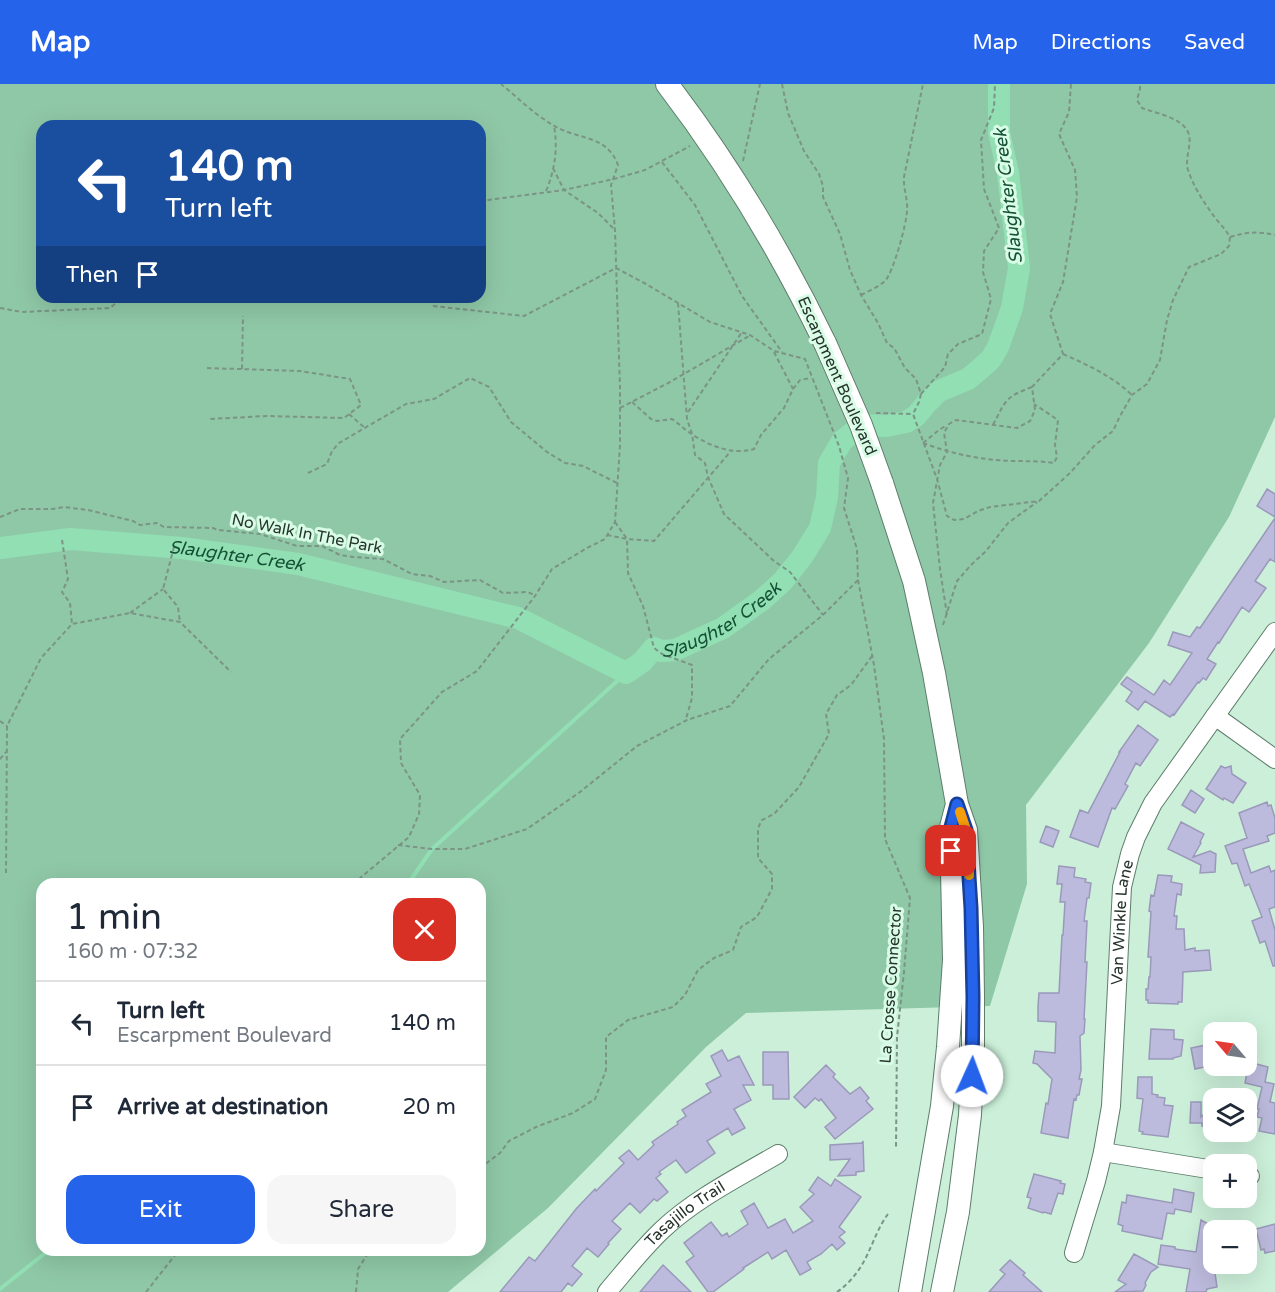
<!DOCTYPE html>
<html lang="en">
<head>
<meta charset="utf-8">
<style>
	:root { --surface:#fff; --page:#f6f6f7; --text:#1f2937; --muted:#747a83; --line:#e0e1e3; --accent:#2563eb }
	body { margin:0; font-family:"Varela Round",sans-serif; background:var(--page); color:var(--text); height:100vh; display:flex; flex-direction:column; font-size:22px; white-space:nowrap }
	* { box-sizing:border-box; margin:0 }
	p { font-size:20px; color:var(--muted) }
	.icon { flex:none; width:33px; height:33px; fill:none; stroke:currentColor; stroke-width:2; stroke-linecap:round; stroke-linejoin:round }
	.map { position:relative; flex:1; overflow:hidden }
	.panel { position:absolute; left:36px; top:794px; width:450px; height:378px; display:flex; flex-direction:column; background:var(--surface); border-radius:18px; box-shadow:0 6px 24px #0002 }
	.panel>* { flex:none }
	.guide { position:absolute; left:36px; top:36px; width:450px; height:183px; border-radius:18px; box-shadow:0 6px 24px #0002; background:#1a4fa0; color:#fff; overflow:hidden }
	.needle { width:39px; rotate:299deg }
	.controls { position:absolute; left:1203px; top:938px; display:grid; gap:12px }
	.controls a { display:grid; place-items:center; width:54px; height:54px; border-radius:12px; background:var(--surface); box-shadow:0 6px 24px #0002; font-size:30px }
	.pin { position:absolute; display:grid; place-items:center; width:51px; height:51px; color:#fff; margin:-26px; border-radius:12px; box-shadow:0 3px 9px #0006 }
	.me { position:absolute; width:66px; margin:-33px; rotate:2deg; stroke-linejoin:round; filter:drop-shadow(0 0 4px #0008) }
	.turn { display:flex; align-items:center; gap:21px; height:126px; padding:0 30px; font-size:27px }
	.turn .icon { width:78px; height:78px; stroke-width:2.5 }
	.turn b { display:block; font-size:42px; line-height:51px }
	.then { display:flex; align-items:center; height:57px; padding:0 30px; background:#0003; gap:12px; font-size:22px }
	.round { display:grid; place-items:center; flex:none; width:63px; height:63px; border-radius:18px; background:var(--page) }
	.overview { display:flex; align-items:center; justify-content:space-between; height:102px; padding:0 30px }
	h1 { font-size:36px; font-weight:600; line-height:45px }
	.primary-button { display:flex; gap:12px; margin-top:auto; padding:12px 30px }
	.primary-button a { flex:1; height:69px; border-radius:18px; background:var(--accent); color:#fff; font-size:24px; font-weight:600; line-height:69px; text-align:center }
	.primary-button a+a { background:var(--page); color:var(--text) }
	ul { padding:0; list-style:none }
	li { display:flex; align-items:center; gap:18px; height:84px; padding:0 30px; border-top:2px solid var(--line) }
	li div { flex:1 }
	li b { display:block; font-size:22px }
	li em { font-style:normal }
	header { display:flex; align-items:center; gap:36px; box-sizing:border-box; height:84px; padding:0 30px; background:var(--accent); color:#fff }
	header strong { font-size:28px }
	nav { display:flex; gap:33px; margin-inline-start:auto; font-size:21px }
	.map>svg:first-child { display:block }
	.green { fill:#8fc8a7; fill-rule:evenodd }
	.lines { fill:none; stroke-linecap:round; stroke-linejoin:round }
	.stream { stroke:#91dfb3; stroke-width:4 }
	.river { stroke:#91dfb3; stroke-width:22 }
	.building { fill:#bdbbdd; stroke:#9b99ba; stroke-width:1.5 }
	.minor-casing { stroke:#5c7d6a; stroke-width:20 }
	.major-casing { stroke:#5c7d6a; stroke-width:24 }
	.path { stroke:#7b9485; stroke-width:2; stroke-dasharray:4.5 3; stroke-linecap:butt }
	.minor { stroke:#fff; stroke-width:18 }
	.major { stroke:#fff; stroke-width:22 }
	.major-bridge-casing { stroke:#5c7d6a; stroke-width:24; stroke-linecap:butt }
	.major-bridge { stroke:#fff; stroke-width:22 }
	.route-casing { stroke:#184099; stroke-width:15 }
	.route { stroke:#2563eb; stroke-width:10 }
	.slow { stroke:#f59e0b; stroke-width:10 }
	.labels { text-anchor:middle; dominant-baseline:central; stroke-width:6; stroke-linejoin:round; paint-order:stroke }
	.street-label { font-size:16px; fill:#26342c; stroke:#d8fce6 }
	.water-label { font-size:18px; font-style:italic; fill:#145034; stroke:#d8fce6 }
</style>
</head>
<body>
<header>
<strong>Map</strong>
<nav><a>Map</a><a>Directions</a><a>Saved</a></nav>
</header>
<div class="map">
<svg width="1275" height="1208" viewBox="0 0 1275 1208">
	<rect width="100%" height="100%" fill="#cbefd9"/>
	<path class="green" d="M 0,0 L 1275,0 L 1275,333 L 1229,433 L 1149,559 L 1026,721 L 1027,800 L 990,922 L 746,929 L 706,963 L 548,1124 L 448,1208 L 0,1208 ZM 42,42 L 480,42 L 480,213 L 42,213 ZM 42,800 L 480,800 L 480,1166 L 42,1166 Z"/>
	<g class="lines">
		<path class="stream" d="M 408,800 L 432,765 L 626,589
			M 0,1205 L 49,1166"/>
		<path class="river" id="s1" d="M 0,464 L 70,455 L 182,464 L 298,480 L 518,534 L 626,589 L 642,578 L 654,564 L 661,567 L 675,566 L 723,544 L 762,516 L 783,497 L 802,473 L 820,444 L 827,413 L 829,379 L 842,357 L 862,341 L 886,342 L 906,338 L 916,332 L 926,320 L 939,307 L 968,295 L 980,285 L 991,275 L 998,263 L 1012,224 L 1019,184 L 1008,89 L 999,48 L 999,0"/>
	</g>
	<path class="building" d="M 1267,405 L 1275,410 L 1275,433 L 1257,422 Z
		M 1275,434 L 1275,478 L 1270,475 L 1255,497 L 1266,504 L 1249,528 L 1242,523 L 1219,559 L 1218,558 L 1207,575 L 1216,580 L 1206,596 L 1203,594 L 1199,599 L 1198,598 L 1174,631 L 1173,630 L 1170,633 L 1145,617 L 1138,626 L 1126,617 L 1132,608 L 1121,600 L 1127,593 L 1154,611 L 1164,596 L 1170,601 L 1192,569 L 1168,561 L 1173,548 L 1190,553 L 1197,543 L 1200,544 Z
		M 1138,641 L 1158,656 L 1140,682 L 1136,679 L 1125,700 L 1128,702 L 1115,725 L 1112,724 L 1098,763 L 1070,753 L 1080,726 L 1088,729 L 1120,668 L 1119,668 Z
		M 1221,682 L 1225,684 L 1231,682 L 1232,690 L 1246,699 L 1233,719 L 1224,714 L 1223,716 L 1206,705 Z
		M 1191,706 L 1204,715 L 1195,729 L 1182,721 Z
		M 1267,718 L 1268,722 L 1271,721 L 1275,734 L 1275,749 L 1267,752 L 1269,757 L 1243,765 L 1251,789 L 1269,782 L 1271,788 L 1275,786 L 1275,823 L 1269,825 L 1275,846 L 1275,882 L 1273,882 L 1265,857 L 1260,859 L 1252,837 L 1262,833 L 1249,800 L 1245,802 L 1237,779 L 1232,780 L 1225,762 L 1247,754 L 1239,729 Z
		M 1181,738 L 1204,750 L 1200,758 L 1201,759 L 1193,773 L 1210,767 L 1216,770 L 1215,788 L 1200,789 L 1201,781 L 1168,765 Z
		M 1046,742 L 1059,747 L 1053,763 L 1040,758 Z
		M 1059,782 L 1075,784 L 1074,793 L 1086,795 L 1085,798 L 1091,799 L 1089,814 L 1087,814 L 1084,837 L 1087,837 L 1085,878 L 1087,878 L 1084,935 L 1085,935 L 1084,949 L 1080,952 L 1081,986 L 1079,995 L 1082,995 L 1079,1011 L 1077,1011 L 1076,1016 L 1074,1015 L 1068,1054 L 1041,1049 L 1046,1019 L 1048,1020 L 1052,995 L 1037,980 L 1033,979 L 1035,967 L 1055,969 L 1056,938 L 1038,937 L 1038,922 L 1039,909 L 1059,909 L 1062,851 L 1063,851 L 1065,818 L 1060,818 L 1062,800 L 1057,800 Z
		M 1158,791 L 1172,792 L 1171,798 L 1182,800 L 1181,811 L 1177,810 L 1174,832 L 1177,832 L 1176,845 L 1184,845 L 1185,866 L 1195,864 L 1195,867 L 1209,866 L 1211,886 L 1183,888 L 1182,918 L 1178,918 L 1178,920 L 1148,919 L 1148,916 L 1146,916 L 1146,905 L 1148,905 L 1149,893 L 1150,893 L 1151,873 L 1148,873 L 1151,828 L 1149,827 L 1151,811 L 1154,812 Z
		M 1151,945 L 1174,946 L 1174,955 L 1183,956 L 1181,972 L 1173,974 L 1173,975 L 1149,975 Z
		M 1206,961 L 1209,982 L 1195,985 L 1191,964 Z
		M 722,966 L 728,977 L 739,972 L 754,1001 L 743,1001 L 751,1016 L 734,1025 L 745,1044 L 732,1051 L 728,1044 L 707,1057 L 715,1069 L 686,1089 L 676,1076 L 659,1088 L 661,1090 L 656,1094 L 668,1108 L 657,1117 L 654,1115 L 640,1129 L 630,1119 L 612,1137 L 621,1145 L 608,1159 L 609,1160 L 598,1173 L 587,1164 L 572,1182 L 582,1190 L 572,1202 L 568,1199 L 561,1208 L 500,1208 L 529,1173 L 535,1177 L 576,1125 L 595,1105 L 596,1107 L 624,1079 L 619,1074 L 629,1066 L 638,1076 L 654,1061 L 652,1058 L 678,1040 L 677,1038 L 686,1032 L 682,1026 L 711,1008 L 706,1000 L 721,992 L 711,972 Z
		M 763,968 L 788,968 L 789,1015 L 773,1015 L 773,1001 L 763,1001 Z
		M 1249,978 L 1268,983 L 1265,998 L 1274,1000 L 1270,1018 L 1275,1019 L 1275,1050 L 1259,1047 L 1262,1034 L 1257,1033 L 1259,1025 L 1257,1025 L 1262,1003 L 1245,999 Z
		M 826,981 L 835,990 L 833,993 L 850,1010 L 860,1003 L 869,1014 L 866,1017 L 873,1025 L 835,1055 L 825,1043 L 836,1034 L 821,1015 L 819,1017 L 815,1014 L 805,1024 L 794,1013 Z
		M 1138,993 L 1152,993 L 1152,1010 L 1158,1011 L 1157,1013 L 1165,1014 L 1164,1021 L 1173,1022 L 1168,1053 L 1142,1050 L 1143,1048 L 1139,1047 L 1143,1015 L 1137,1014 Z
		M 1191,1018 L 1201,1018 L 1201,1033 L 1214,1020 L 1214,1042 L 1202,1042 L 1202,1039 L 1190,1039 Z
		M 863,1057 L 864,1087 L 856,1088 L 856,1091 L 838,1092 L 850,1075 L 830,1076 L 830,1061 L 862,1059 Z
		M 1034,1090 L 1061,1097 L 1060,1099 L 1065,1100 L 1063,1110 L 1058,1109 L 1051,1130 L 1044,1128 L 1043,1129 L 1028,1124 L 1031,1114 L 1027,1113 Z
		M 818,1093 L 831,1102 L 835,1095 L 861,1113 L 839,1143 L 845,1148 L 839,1153 L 845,1159 L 837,1166 L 832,1160 L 821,1170 L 807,1178 L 811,1185 L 800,1191 L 786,1166 L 772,1175 L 768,1168 L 743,1184 L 744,1185 L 713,1208 L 708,1208 L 686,1178 L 694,1172 L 684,1159 L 711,1138 L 722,1152 L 727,1149 L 729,1153 L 748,1140 L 741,1127 L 754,1119 L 768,1144 L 785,1135 L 793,1149 L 813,1137 L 800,1123 L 814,1110 L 809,1106 Z
		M 1174,1105 L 1194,1109 L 1191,1128 L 1175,1125 L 1174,1130 L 1167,1129 L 1162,1155 L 1122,1147 L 1123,1142 L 1118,1140 L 1122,1118 L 1126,1119 L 1127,1111 L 1172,1119 Z
		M 1201,1136 L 1208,1140 L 1214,1141 L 1214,1179 L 1216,1179 L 1215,1189 L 1217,1203 L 1207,1205 L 1206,1208 L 1186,1208 L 1190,1185 L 1158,1180 L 1161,1161 L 1175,1163 L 1175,1165 L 1196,1168 Z
		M 1275,1140 L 1275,1167 L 1265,1169 L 1264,1165 L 1261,1166 L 1256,1145 Z
		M 1134,1170 L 1158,1183 L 1151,1188 L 1145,1199 L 1146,1201 L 1143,1207 L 1115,1208 L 1126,1200 L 1118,1196 Z
		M 1010,1176 L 1025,1189 L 1023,1191 L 1042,1208 L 989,1208 L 1005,1190 L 1000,1186 Z
		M 663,1181 L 691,1208 L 640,1208 Z"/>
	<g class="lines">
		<g class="minor-casing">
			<g id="minor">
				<path d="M 1215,632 L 1275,675"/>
				<path d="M 1103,1068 L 1214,1086"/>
				<path d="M 1246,1092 L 1250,1092"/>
				<path id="s2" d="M 1074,1169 L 1096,1097 L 1103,1068 L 1111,1022 L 1122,803 L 1130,770 L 1136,753 L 1153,719 L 1275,548"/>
				<path id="s3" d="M 607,1208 C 625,1187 642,1165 662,1146 C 696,1114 739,1093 778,1070"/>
			</g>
		</g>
		<g class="major-casing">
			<path id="major" d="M 667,0 C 729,81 781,168 825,259
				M 882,399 L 914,497 L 934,589 L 957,720 L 966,746 L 972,843 L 973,913 L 973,973 L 970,1031 L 958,1128 L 942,1208
				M 910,1208 L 942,1022 L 948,963 L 954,876 L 952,787 L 950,747 L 957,720"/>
		</g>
		<path class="path" d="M 782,0 L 788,29 L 804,67 L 819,90 L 823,102 L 823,113 L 840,150 L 850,186 L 861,211 L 878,239 L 887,259 L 894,264 L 905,284 L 916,295 L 921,310 L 919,318 L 913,330 L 937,395 L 947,432 L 954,436 L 964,435 L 978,427 L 990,423 L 1039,417 L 1070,389 L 1095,361 L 1113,347 L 1120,332 L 1132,311 L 1147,300 L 1160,276 L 1167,236 L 1173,216 L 1189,183 L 1221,170 L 1229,162 L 1230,153 C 1226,146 1221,141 1216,135 C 1205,120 1194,104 1188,86 C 1184,73 1194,58 1187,46 C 1179,33 1155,29 1142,24 L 1137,16 L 1140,5 L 1140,0
			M 743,77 L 760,0
			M 662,78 L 695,121 L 742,212 L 782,268
			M 553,84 L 564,106 L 614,95 L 645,86 L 690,62
			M 546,107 C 555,86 558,64 554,42
			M 480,117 L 564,106 L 598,129 L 615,146
			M 1230,153 C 1247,148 1257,147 1275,151
			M 861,211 C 869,207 878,203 885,197 C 893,189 907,139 907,126 C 908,115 903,104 904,93 L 923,0
			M 678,219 L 687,335 L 692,350 L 695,371 L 705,379 L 708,393 L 724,430 L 774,477 L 790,488 L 823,531
			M 433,222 L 524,232 L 616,184 L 646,200 L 710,238 L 750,251 L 774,267 L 805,275 L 839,362 L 848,394 L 844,424 L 857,465 L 858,496 L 874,581 L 884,655 L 885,755 L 910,814 L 904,888 L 897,953 L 896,1063
			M 0,224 L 22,228 L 110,224 L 123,213
			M 774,268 L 793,305
			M 1063,270 C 1088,281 1112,292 1132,311
			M 207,284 L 300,287 L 350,295 L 361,321 L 344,334 L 267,332 L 209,335
			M 242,285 L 243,232
			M 921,310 L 945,283 L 948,270 L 958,260 L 982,250 L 991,215 L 983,188 L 984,167 L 999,144 L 984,105 L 981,56 L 994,24 L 995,0
			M 632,318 L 651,335 L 657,337 L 672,335 C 678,339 682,343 687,347 C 706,360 730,372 754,365 L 761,351 L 784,324 L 793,305 L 800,296 L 811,294
			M 620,324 L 670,298 L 749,252
			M 688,328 L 742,248
			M 876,329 L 912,330
			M 349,330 L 365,344
			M 993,341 C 1006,316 1005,313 1032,303
			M 923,359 C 947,368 972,374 997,376 C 1016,378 1035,376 1054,379 L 1057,373 L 1055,361 L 1058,336 L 1034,320
			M 923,359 L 939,346 L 947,341
			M 308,389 L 327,380 L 332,367 L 339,359 L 406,320 L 434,315 L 470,294 L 489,303 L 511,338 L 547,368 L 565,379 L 583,382 L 617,399
			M 0,433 L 20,425 L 52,425 L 64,423 L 88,426 L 133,437 L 140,441 L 157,439 L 164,443 L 213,444 L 218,446 L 260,450 L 297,462 L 322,462 L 340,471 L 353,473 L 383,475 L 412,490 L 430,492 L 444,498 L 480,496 L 503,509 L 528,508 L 534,511
			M 615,438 L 627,455 L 628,489 L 643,522 L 654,564 L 662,570 L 692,581 L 692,614 L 686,635
			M 607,451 L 627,455 L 654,457 L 731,367
			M 62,456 L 68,495 L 62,508 L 70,519 L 72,540
			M 174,463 L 163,505 L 178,523 L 180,538
			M 130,529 L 163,505
			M 947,531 L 940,485 L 933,419 L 940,381 L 947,368 L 944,349 L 949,340 L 956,336 L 1017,344 L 1030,337 L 1035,326 L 1032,303 L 1063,270 L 1050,230 L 1063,198 L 1077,113 L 1075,86 L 1059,50 L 1069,28 L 1071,0
			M 943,541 L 957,497 L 971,481 L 986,467 L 1008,439 L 1037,418
			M 0,637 L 7,642
			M 0,675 L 6,668
			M 398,761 L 432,765 L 465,765 L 527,745 L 580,708 L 637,662 L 687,636 L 730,622 L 769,575 L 823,531 L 858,496
			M 6,789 L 7,642 L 41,574 L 72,540 L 130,529 L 180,538 L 231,588
			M 353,800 L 409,753 L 419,730 L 420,711 L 401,679 L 400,655 L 442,608 L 477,587 L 535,512 L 552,485 L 587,464 L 605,455 L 615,438 L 620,361 L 620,305 L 615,146 L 611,101 L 618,81 C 607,50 576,56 553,41 C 535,31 517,13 501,0
			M 480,1084 L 500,1069 L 509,1057 L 536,1043 L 573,1029 L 595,1015 L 606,986 L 606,953 L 628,936 L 673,923 L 685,911 L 698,886 L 714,874 L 733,866 L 741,843 L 757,833 L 772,805 L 772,790 L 758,774 L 758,744 L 762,736 L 774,730 L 799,703 L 829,650 L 826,630 L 837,611 L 851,601 L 872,572
			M 146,1208 L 179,1166
			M 356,1208 L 358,1185 L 370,1166
			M 837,1208 C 846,1202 854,1193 860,1184 C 871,1167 876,1146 888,1130"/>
		<use href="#minor" class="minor"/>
		<use href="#major" class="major"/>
		<g class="major-bridge-casing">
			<path id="major-bridge" d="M 825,259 L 861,341 L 882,399"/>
		</g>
		<use href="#major-bridge" class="major-bridge"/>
	</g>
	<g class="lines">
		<g class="route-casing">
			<path id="route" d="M 951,767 L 950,747 L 957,720 L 966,746 L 971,824 L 973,913 L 972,992"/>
		</g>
		<use href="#route" class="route"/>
		<path class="slow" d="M 960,728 L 966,746 L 969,791"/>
	</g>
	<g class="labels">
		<g class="street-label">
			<text transform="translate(837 292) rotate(66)">Escarpment Boulevard</text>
			<text transform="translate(307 450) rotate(11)">No Walk In The Park</text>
			<text stroke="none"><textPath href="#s2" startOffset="336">Van Winkle Lane</textPath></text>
			<text transform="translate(891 901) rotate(-86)">La Crosse Connector</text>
			<text stroke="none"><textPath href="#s3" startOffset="111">Tasajillo Trail</textPath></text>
		</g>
		<g class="water-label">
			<text transform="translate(1008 112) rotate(-97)">Slaughter Creek</text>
			<text stroke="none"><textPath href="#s1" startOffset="238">Slaughter Creek</textPath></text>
			<text stroke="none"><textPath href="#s1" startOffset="762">Slaughter Creek</textPath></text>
		</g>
	</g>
</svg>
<div class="controls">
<a><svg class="needle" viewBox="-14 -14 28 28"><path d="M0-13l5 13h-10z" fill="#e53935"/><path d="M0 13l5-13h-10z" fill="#747a83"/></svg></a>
<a><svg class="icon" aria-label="layers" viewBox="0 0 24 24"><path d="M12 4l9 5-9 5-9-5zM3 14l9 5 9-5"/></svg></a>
<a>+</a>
<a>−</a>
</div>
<div class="pin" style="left:951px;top:767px;background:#d93025"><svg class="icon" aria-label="arrive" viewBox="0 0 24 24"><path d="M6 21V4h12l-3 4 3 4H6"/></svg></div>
<svg class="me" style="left:972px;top:992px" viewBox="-20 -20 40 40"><circle r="19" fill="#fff"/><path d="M0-13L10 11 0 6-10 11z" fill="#2563eb"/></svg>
<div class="guide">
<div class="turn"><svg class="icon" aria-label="left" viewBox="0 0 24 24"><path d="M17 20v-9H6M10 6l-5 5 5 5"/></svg><div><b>140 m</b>Turn left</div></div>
<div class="then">Then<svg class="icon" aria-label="arrive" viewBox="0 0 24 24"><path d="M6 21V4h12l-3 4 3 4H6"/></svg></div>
</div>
<section class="panel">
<div class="overview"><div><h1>1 min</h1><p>160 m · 07:32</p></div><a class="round" style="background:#d93025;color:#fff"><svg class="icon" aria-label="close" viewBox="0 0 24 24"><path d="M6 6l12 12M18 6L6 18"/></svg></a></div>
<ul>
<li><svg class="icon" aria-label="left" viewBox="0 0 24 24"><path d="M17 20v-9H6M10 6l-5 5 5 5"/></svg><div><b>Turn left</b><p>Escarpment Boulevard</p></div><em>140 m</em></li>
<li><svg class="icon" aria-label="arrive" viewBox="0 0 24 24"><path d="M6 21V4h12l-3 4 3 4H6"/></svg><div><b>Arrive at destination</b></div><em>20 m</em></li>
</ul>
<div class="primary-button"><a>Exit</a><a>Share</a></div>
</section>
</div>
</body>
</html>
